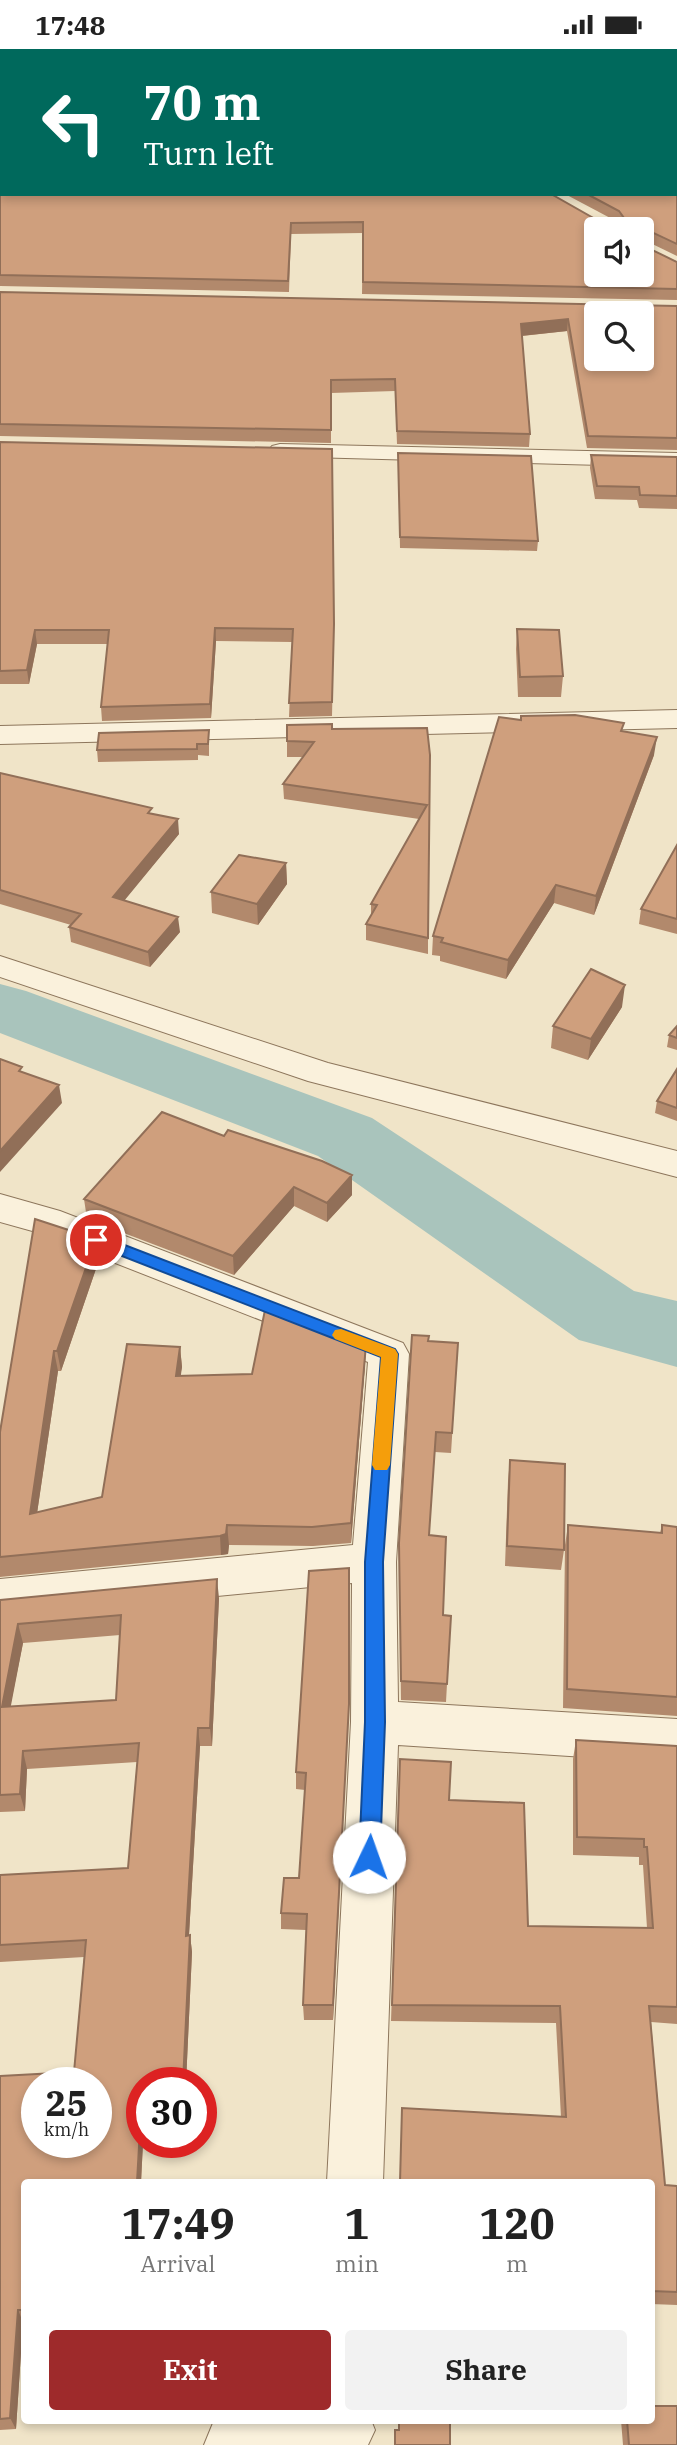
<!DOCTYPE html>
<html lang="en">
<head>
<meta charset="utf-8">
<style>
	:root { --surface:#fff; --page:#f2f2f2; --text:#222; --muted:#767676; --accent:#9e2a2b }
	body { margin:0; font-family:"IBM Plex Serif",serif; background:var(--page); color:var(--text); height:100vh; display:flex; flex-direction:column; font-size:26px; white-space:nowrap }
	* { box-sizing:border-box; margin:0 }
	p { font-size:23px; color:var(--muted) }
	.icon { flex:none; width:38px; height:38px; fill:none; stroke:currentColor; stroke-width:2; stroke-linecap:round; stroke-linejoin:round }
	.map { position:relative; flex:1; overflow:hidden }
	.side { position:absolute; left:21px; top:2130px; width:634px; height:245px; display:flex; flex-direction:column; background:var(--surface); border-radius:7px; box-shadow:0 4px 10px #0003 }
	.side>* { flex:none }
	.banner { position:absolute; left:0px; top:0px; width:677px; height:147px; box-shadow:0 4px 10px #0003; background:#00695c; color:#fff; overflow:hidden }
	.tools { position:absolute; left:584px; top:168px; display:grid; gap:14px }
	.tools a { display:grid; place-items:center; width:70px; height:70px; border-radius:7px; background:var(--surface); box-shadow:0 4px 10px #0003; font-size:35px }
	.speed { position:absolute; left:21px; top:2018px; display:flex; gap:14px; font-size:35px; font-weight:700; text-align:center }
	.speed>* { display:grid; place-content:center; width:91px; height:91px; border-radius:50%; background:var(--surface); box-shadow:0 4px 10px #0003; line-height:1 }
	.speed small { font-size:18px; font-weight:400 }
	.speed .limit { border:10px solid #d22; background:#fff; color:#111 }
	.pin { position:absolute; display:grid; place-items:center; width:60px; height:60px; color:#fff; margin:-30px; border:4px solid #fff; border-radius:50%; box-shadow:0 2px 7px #0007 }
	.me { position:absolute; width:77px; margin:-38px; rotate:3deg; stroke-linejoin:round; filter:drop-shadow(0 0 5px #0008) }
	.turn { display:flex; align-items:center; gap:24px; height:147px; padding:0 28px; font-size:32px }
	.turn .icon { width:91px; height:91px; stroke-width:2.5 }
	.turn b { display:block; font-size:49px; line-height:60px }
	.eta { display:flex; justify-content:space-evenly; align-items:center; height:119px; text-align:center }
	.eta b { font-size:42px; font-weight:700; line-height:49px }
	.cta { display:flex; gap:14px; margin-top:auto; padding:14px 28px }
	.cta a { flex:1; height:80px; border-radius:7px; background:var(--accent); color:#fff; font-size:28px; font-weight:700; line-height:80px; text-align:center }
	.cta a+a { background:var(--page); color:var(--text) }
	.status { display:flex; justify-content:space-between; align-items:center; height:49px; padding:0 35px; background:var(--surface); direction:ltr }
	.status svg { height:19px; fill:currentColor }
	.map>svg:first-child { display:block }
	.lines { fill:none; stroke-linecap:round; stroke-linejoin:round }
	.river { fill:#a9c4bc; fill-rule:evenodd }
	.street-casing { stroke:#8d765c; stroke-width:2 }
	.street { fill:#faf1dc; fill-rule:evenodd }
	.wall { fill:#b2896c; fill-rule:evenodd }
	.shaded-wall { fill:#916f58 }
	.building { fill:#cf9f7d; stroke:#916f58; stroke-width:2; fill-rule:evenodd }
	.route { fill:#1a73e8; stroke:#114b97; stroke-width:2 }
	.slow { fill:#f59e0b }
</style>
</head>
<body>
<div class="status"><b>17:48</b><svg viewBox="0 0 49 12"><path d="M0 12V9h3v3zM5 12V6h3v6zM10 12V3h3v9zM15 12V0h3v12zM26 1h20v11H26zM47 4h2v5h-2z"/></svg></div>
<div class="map">
<svg width="677" height="2396" viewBox="0 0 677 2396">
	<rect width="100%" height="100%" fill="#f0e4c8"/>
	<g class="lines">
		<path class="river" d="M 0,935 L 26,942 L 372,1069 L 634,1242 L 677,1252 L 677,1318 L 579,1291 L 318,1107 L 0,984 Z"/>
		<g class="street-casing">
			<path id="street" d="M 280,395 L 677,404 L 677,418 L 272,407 L 268,402 L 272,397 Z
				M 677,661 L 677,679 L 0,695 L 0,677 Z
				M 0,907 L 328,1014 L 677,1102 L 677,1128 L 308,1032 L 0,928 Z
				M 0,1145 L 60,1162 L 403,1294 L 409,1305 L 396,1513 L 398,1653 L 677,1670 L 677,1714 L 398,1696 L 383,2133 L 327,2133 L 351,1673 L 352,1534 L 0,1568 L 0,1530 L 353,1496 L 368,1313 L 36,1183 L 0,1173 Z
				M 221,2371 L 371,2371 L 375,2381 L 368,2396 L 204,2396 L 213,2374 Z"/>
		</g>
		<use href="#street" class="street"/>
	</g>
	<path class="wall" d="M 0,0 L 677,0 L 677,207 L 642,190 L 642,180 L 597,180 L 677,213 L 677,251 L 362,245 L 363,184 L 291,185 L 289,243 L 0,237 L 0,108 L 597,171 L 614,171 L 565,145 L 676,145 L 676,2 L 2,2 Z
		M 2,28 L 2,100 L 0,98 L 0,29 Z
		M 0,243 L 677,257 L 677,401 L 587,399 L 567,282 L 522,287 L 530,385 L 529,398 L 397,395 L 395,342 L 331,344 L 331,394 L 0,387 Z
		M 0,393 L 334,575 L 332,667 L 289,668 L 292,593 L 216,592 L 211,669 L 102,672 L 101,658 L 108,595 L 37,595 L 29,635 L 0,635 Z
		M 398,404 L 538,492 L 537,502 L 400,499 Z
		M 591,406 L 677,408 L 677,460 L 639,459 L 637,451 L 595,450 L 590,419 Z
		M 517,580 L 563,627 L 561,648 L 518,648 L 516,600 Z
		M 427,679 L 428,889 L 428,905 L 366,891 L 366,875 L 371,867 L 371,855 L 419,770 L 284,750 L 283,735 L 303,708 L 287,708 L 287,692 L 332,680 Z
		M 209,681 L 209,707 L 198,706 L 198,711 L 98,713 L 97,701 Z
		M 623,682 L 654,706 L 594,866 L 554,854 L 506,930 L 440,912 L 440,907 L 432,906 L 433,887 Z
		M 0,724 L 153,765 L 179,785 L 124,851 L 180,883 L 150,918 L 71,893 L 69,878 L 71,876 L 0,855 Z
		M 677,796 L 677,885 L 639,875 L 641,860 Z
		M 286,814 L 287,835 L 258,876 L 212,864 L 211,843 Z
		M 622,958 L 588,1011 L 551,999 L 553,977 Z
		M 677,977 L 677,1001 L 667,998 L 669,986 Z
		M 677,1020 L 677,1072 L 655,1064 L 657,1052 Z
		M 224,1087 L 352,1126 L 352,1146 L 327,1173 L 294,1157 L 234,1226 L 87,1170 L 84,1150 Z
		M 96,1190 L 99,1211 L 61,1322 L 58,1322 L 37,1464 L 102,1448 L 180,1298 L 182,1318 L 180,1327 L 252,1325 L 307,1278 L 366,1295 L 365,1315 L 351,1494 L 313,1497 L 229,1496 L 228,1505 L 221,1506 L 0,1528 L 0,1383 Z
		M 429,1287 L 429,1292 L 458,1294 L 451,1404 L 435,1403 L 429,1486 L 443,1566 L 447,1635 L 446,1653 L 401,1651 L 399,1513 L 399,1494 Z
		M 510,1411 L 564,1501 L 561,1521 L 505,1517 L 508,1432 Z
		M 568,1476 L 660,1484 L 662,1476 L 677,1478 L 677,1667 L 563,1659 L 565,1496 Z
		M 219,1549 L 212,1697 L 200,1697 L 189,1886 L 190,1886 L 192,1903 L 186,2034 L 142,2034 L 142,2093 L 184,2093 L 143,2094 L 141,2133 L 24,2133 L 24,2273 L 23,2273 L 16,2380 L 0,2381 L 0,2027 L 74,2023 L 84,1908 L 0,1913 L 0,1826 L 128,1819 L 137,1713 L 27,1720 L 25,1762 L 0,1763 L 0,1551 ZM 120,1586 L 116,1651 L 10,1658 L 23,1594 Z
		M 348,1673 L 333,1971 L 304,1971 L 303,1956 L 306,1881 L 281,1880 L 281,1864 L 299,1829 L 305,1741 L 296,1740 L 296,1723 Z
		M 576,1691 L 677,1697 L 677,1975 L 651,1973 L 665,2136 L 677,2137 L 677,2256 L 651,2255 L 651,2133 L 400,2133 L 402,2059 L 561,2068 L 556,1974 L 391,1972 L 400,1710 L 449,1751 L 528,1877 L 647,1879 L 643,1816 L 639,1816 L 639,1808 L 573,1806 L 573,1710 Z
		M 621,2371 L 651,2371 L 677,2396 L 623,2396 Z"/>
	<path class="shaded-wall" d="M 2,15 L 2,26 L 0,26 L 0,16 Z
		M 568,270 L 567,282 L 520,287 L 521,275 Z
		M 215,579 L 216,592 L 211,669 L 210,655 Z
		M 35,581 L 37,595 L 29,635 L 27,621 Z
		M 657,688 L 654,706 L 594,866 L 596,847 Z
		M 178,770 L 179,785 L 115,863 L 113,848 Z
		M 286,814 L 287,835 L 258,876 L 257,855 Z
		M 556,836 L 554,854 L 506,930 L 508,911 Z
		M 178,868 L 180,883 L 150,918 L 148,903 Z
		M 625,936 L 622,958 L 588,1011 L 591,990 Z
		M 59,1036 L 62,1054 L 0,1123 L 0,1102 Z
		M 352,1126 L 352,1146 L 327,1173 L 327,1154 Z
		M 294,1138 L 294,1157 L 234,1226 L 233,1207 Z
		M 96,1190 L 99,1211 L 61,1322 L 57,1302 Z
		M 366,1295 L 365,1315 L 351,1494 L 351,1474 Z
		M 180,1298 L 182,1318 L 178,1347 L 176,1327 Z
		M 54,1302 L 58,1322 L 34,1485 L 30,1465 Z
		M 227,1476 L 229,1496 L 228,1505 L 221,1506 L 220,1487 Z
		M 217,1530 L 219,1549 L 212,1697 L 210,1679 Z
		M 18,1575 L 23,1594 L 7,1677 L 2,1658 Z
		M 349,1655 L 348,1673 L 333,1971 L 333,1956 Z
		M 198,1679 L 200,1697 L 188,1903 L 186,1887 Z
		M 23,1702 L 27,1720 L 25,1762 L 20,1745 Z
		M 190,1886 L 192,1903 L 186,2034 L 183,2034 Z
		M 140,2080 L 143,2093 L 141,2133 L 137,2133 Z
		M 18,2261 L 23,2273 L 16,2380 L 10,2369 Z"/>
	<path class="building" d="M 0,0 L 677,0 L 677,29 L 676,29 L 676,2 L 2,2 L 2,15 L 0,16 Z
		M 2,28 L 2,90 L 0,88 L 0,29 Z
		M 676,34 L 677,41 L 677,122 L 676,123 Z
		M 2,100 L 2,145 L 551,145 L 597,171 L 621,171 L 624,169 L 619,162 L 587,145 L 676,145 L 676,127 L 677,134 L 677,195 L 641,178 L 641,180 L 597,180 L 597,226 L 642,226 L 642,196 L 677,213 L 677,240 L 363,233 L 363,173 L 291,174 L 288,232 L 0,226 L 0,108 Z
		M 0,243 L 677,257 L 677,389 L 588,387 L 568,270 L 521,275 L 530,385 L 397,382 L 395,330 L 331,331 L 331,381 L 0,375 ZM 597,264 L 642,264 L 642,310 L 597,310 Z
		M 0,393 L 332,400 L 334,575 L 332,653 L 289,654 L 293,580 L 215,579 L 210,655 L 101,658 L 109,581 L 35,581 L 27,621 L 0,622 Z
		M 398,404 L 531,407 L 538,492 L 400,488 Z
		M 591,406 L 677,408 L 677,447 L 640,446 L 639,438 L 597,437 Z
		M 517,580 L 559,581 L 563,627 L 520,628 Z
		M 575,666 L 624,674 L 621,682 L 657,688 L 596,847 L 556,836 L 508,911 L 441,893 L 443,889 L 433,887 L 499,668 L 521,671 L 521,667 Z
		M 332,675 L 332,680 L 427,679 L 430,706 L 428,889 L 366,875 L 377,856 L 371,855 L 427,756 L 283,735 L 314,693 L 287,692 L 287,676 Z
		M 209,681 L 208,695 L 197,695 L 197,700 L 97,701 L 99,684 Z
		M 0,724 L 152,759 L 148,764 L 178,770 L 113,848 L 178,868 L 148,903 L 69,878 L 81,865 L 0,841 Z
		M 677,796 L 677,870 L 641,860 Z
		M 239,806 L 286,814 L 257,855 L 211,843 Z
		M 591,920 L 625,936 L 591,990 L 553,977 Z
		M 677,977 L 677,989 L 669,986 Z
		M 0,1010 L 22,1018 L 19,1022 L 59,1036 L 0,1102 Z
		M 677,1020 L 677,1059 L 657,1052 Z
		M 162,1063 L 224,1087 L 228,1081 L 322,1112 L 352,1126 L 327,1154 L 294,1138 L 233,1207 L 84,1150 Z
		M 35,1170 L 96,1190 L 57,1302 L 54,1302 L 30,1465 L 102,1448 L 127,1295 L 180,1298 L 176,1327 L 252,1325 L 266,1256 L 307,1272 L 306,1278 L 325,1279 L 366,1295 L 351,1474 L 312,1478 L 227,1476 L 226,1485 L 220,1487 L 0,1508 L 0,1383 Z
		M 412,1286 L 429,1287 L 428,1292 L 458,1294 L 452,1384 L 436,1383 L 429,1486 L 446,1488 L 443,1566 L 451,1567 L 447,1635 L 401,1632 L 399,1494 Z
		M 510,1411 L 565,1415 L 564,1501 L 507,1497 Z
		M 568,1476 L 662,1484 L 662,1476 L 677,1478 L 677,1648 L 567,1640 Z
		M 349,1519 L 349,1655 L 333,1956 L 303,1956 L 307,1865 L 281,1864 L 284,1829 L 299,1829 L 306,1724 L 296,1723 L 309,1522 Z
		M 217,1530 L 210,1679 L 198,1679 L 186,1887 L 190,1886 L 183,2034 L 142,2034 L 142,2080 L 140,2080 L 137,2133 L 24,2133 L 24,2261 L 18,2261 L 10,2369 L 0,2370 L 0,2027 L 74,2023 L 86,1891 L 0,1896 L 0,1826 L 128,1819 L 139,1694 L 23,1702 L 20,1745 L 0,1746 L 0,1551 ZM 121,1566 L 116,1651 L 2,1658 L 18,1575 ZM 37,2034 L 96,2034 L 96,2093 L 37,2093 Z
		M 576,1691 L 677,1697 L 677,1958 L 649,1957 L 665,2136 L 677,2137 L 677,2243 L 651,2242 L 651,2133 L 400,2133 L 402,2059 L 566,2068 L 560,1957 L 392,1956 L 400,1710 L 451,1713 L 449,1751 L 524,1754 L 528,1877 L 653,1879 L 647,1798 L 644,1798 L 644,1790 L 577,1788 Z
		M 651,2357 L 677,2357 L 677,2396 L 629,2396 L 627,2371 L 651,2371 Z
		M 399,2371 L 450,2371 L 450,2396 L 395,2396 L 395,2381 L 399,2381 Z"/>
	<path class="route" d="M 96,1185 L 395,1300 L 398,1305 L 383,1513 L 385,1673 L 380,1808 L 377,1815 L 369,1818 L 362,1815 L 359,1808 L 365,1673 L 365,1513 L 381,1308 L 91,1195 L 88,1191 Z"/>
	<path class="slow" d="M 341,1280 L 395,1300 L 398,1305 L 390,1416 L 387,1421 L 375,1421 L 372,1416 L 381,1308 L 335,1290 L 332,1286 L 335,1281 Z"/>
</svg>
<div class="tools">
<a><svg class="icon" aria-label="sound" viewBox="0 0 24 24"><path d="M4 9h4l5-4v14l-5-4H4zM17 9q2 3 0 6"/></svg></a>
<a><svg class="icon" aria-label="search" viewBox="0 0 24 24"><circle cx="10" cy="10" r="6"/><path d="M15 15l6 6"/></svg></a>
</div>
<div class="speed"><div>25<small>km/h</small></div><div class="limit">30</div></div>
<div class="pin" style="left:96px;top:1191px;background:#d93025"><svg class="icon" aria-label="arrive" viewBox="0 0 24 24"><path d="M6 21V4h12l-3 4 3 4H6"/></svg></div>
<svg class="me" style="left:369px;top:1808px" viewBox="-20 -20 40 40"><circle r="19" fill="#fff"/><path d="M0-13L10 11 0 6-10 11z" fill="#1a73e8"/></svg>
<div class="banner">
<div class="turn"><svg class="icon" aria-label="left" viewBox="0 0 24 24"><path d="M17 20v-9H6M10 6l-5 5 5 5"/></svg><div><b>70 m</b>Turn left</div></div>
</div>
<section class="side">
<div class="eta">
<div><b>17:49</b><p>Arrival</p></div>
<div><b>1</b><p>min</p></div>
<div><b>120</b><p>m</p></div>
</div>
<div class="cta"><a>Exit</a><a>Share</a></div>
</section>
</div>
</body>
</html>
